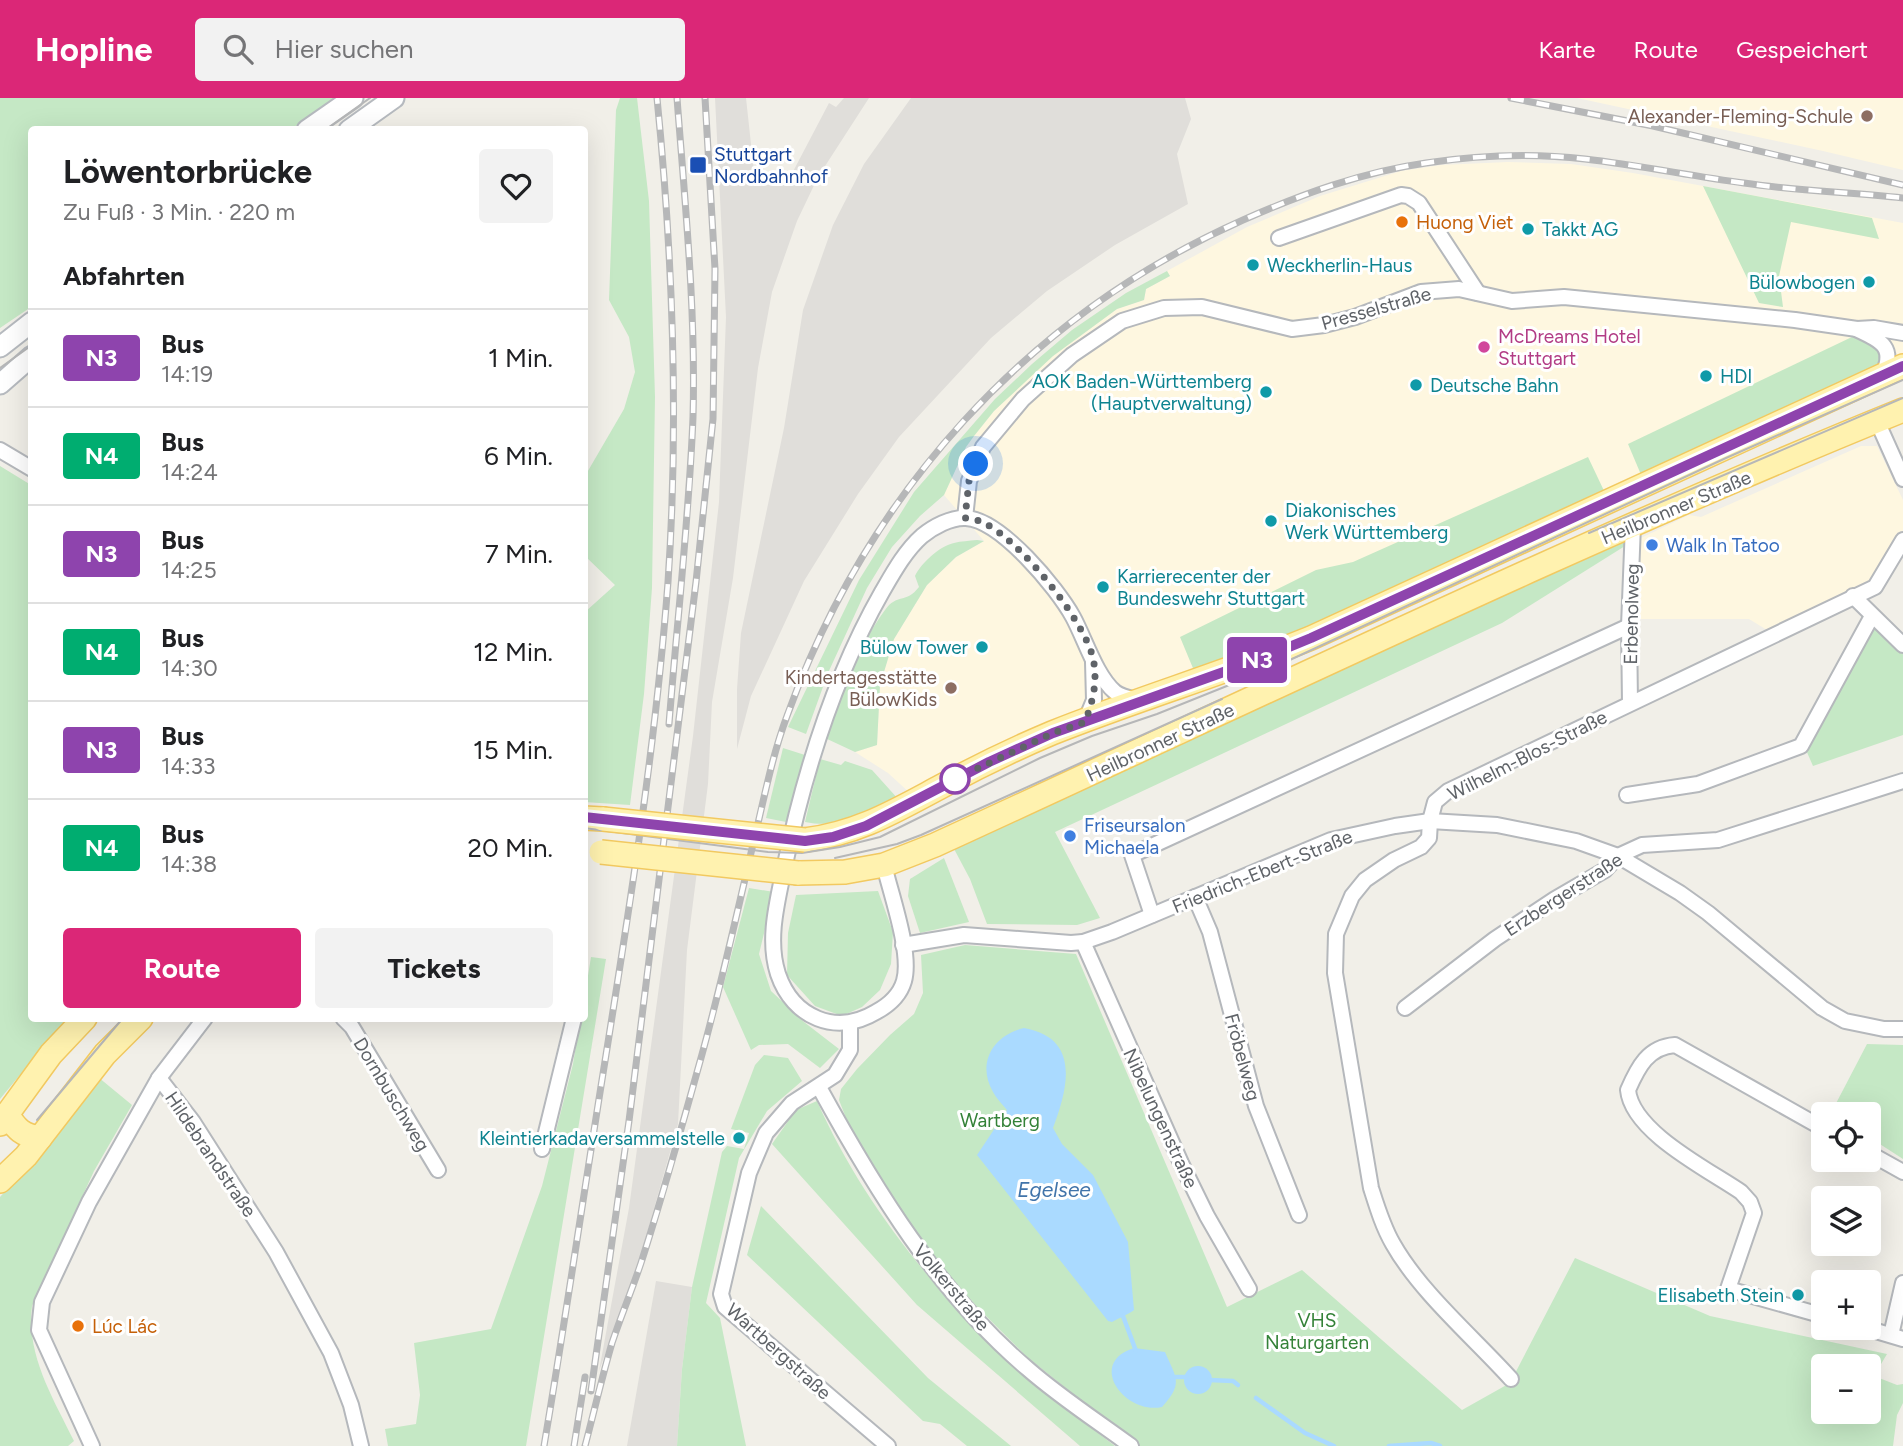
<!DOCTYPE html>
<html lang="de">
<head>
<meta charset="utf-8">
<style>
	:root { --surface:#fff; --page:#f2f2f2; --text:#202124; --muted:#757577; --line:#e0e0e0; --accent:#db2777 }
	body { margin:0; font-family:Figtree,sans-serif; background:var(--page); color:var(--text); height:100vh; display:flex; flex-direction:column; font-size:26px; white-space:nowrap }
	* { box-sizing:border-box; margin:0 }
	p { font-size:23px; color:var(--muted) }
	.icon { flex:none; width:38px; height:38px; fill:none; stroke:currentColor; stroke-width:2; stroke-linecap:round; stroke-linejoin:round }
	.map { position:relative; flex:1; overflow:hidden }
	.drawer { position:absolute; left:28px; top:28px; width:560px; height:896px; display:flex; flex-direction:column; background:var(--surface); border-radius:7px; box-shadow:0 7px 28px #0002 }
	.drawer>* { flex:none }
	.badge { padding:0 14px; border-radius:5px; font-size:24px; line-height:46px }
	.buttons { position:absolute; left:1811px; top:1004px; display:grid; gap:14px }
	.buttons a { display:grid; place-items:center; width:70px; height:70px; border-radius:7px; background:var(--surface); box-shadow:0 7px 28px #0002; font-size:35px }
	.you { position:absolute; width:35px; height:35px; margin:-18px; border:5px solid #fff; border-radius:50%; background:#1a73e8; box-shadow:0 0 0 10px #1a73e833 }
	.map>.badge { position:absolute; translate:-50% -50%; box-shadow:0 0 0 4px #fff }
	h2 { padding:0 35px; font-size:26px; line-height:63px }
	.round { display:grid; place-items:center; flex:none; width:74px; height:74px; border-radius:7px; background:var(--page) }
	.headline { display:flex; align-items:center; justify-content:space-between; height:119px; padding:0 35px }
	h1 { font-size:33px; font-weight:700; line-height:52px }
	.action { display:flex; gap:14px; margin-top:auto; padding:14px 35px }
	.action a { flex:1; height:80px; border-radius:7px; background:var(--accent); color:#fff; font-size:28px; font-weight:700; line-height:80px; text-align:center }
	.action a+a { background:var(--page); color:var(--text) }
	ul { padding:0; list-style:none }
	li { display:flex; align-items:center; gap:21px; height:98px; padding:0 35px; border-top:2px solid var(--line) }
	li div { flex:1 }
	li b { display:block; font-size:26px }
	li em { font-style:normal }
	li .badge { min-width:77px; font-weight:700; text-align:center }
	header { display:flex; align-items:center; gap:42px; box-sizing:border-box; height:98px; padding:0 35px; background:var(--accent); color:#fff }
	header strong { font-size:33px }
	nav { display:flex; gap:38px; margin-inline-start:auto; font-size:24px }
	.search { width:490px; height:63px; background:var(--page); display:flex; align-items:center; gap:18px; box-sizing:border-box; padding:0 24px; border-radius:7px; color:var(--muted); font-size:26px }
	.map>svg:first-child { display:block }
</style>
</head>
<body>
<header>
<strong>Hopline</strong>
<div class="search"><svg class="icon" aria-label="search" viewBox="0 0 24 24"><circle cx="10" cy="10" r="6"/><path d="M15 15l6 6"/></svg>Hier suchen</div>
<nav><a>Karte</a><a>Route</a><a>Gespeichert</a></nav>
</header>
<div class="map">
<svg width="1903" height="1348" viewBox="0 0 1903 1348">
	<rect width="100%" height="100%" fill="#f1efe8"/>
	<!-- commercial -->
	<g fill="#fef7e0">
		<polygon points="1577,0 1903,0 1903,72 1823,53"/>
		<polygon points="1508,64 1571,66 1633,75 1903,125 1903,260 1642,379 911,696 888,675 855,654 877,647 880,587 894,541 927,487 956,459 984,443 944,397 966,349 974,338 994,313 1021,287 1053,258 1117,211 1144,202 1146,191 1170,178 1167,173 1247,129 1320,98 1401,73 1441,67"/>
		<polygon points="1861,348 1877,348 1903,402 1903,433 1871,482 1767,532 1749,521 1639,521 1635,456 1641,440 1689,417 1701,419"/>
	</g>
	<!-- industrial -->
	<g fill="#e0deda">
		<polygon points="715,0 746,0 755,83 787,85 829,5 836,9 844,0 869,0 818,79 797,123 772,194 758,270 733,480 712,604 708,686 687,852 678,1026 638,1167 599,1273 629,1110 693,638 719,404 726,219"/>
		<polygon points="911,0 1185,0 1191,21 1177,56 1188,106 1115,147 1047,193 991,240 899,339 858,396 804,483 751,598 737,651 737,591 741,535 784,330 803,212 833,127 864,66"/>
		<polygon points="656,1183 692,1189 682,1271 677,1348 627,1348"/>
	</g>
	<!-- green -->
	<g fill="#c5e8c5" fill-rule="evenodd">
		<polygon points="0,0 337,0 291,31 32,32 31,209 0,230"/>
		<polygon points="620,0 637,0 649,103 655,299 652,490 644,596 630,707 584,704 585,514 615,487 585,458 585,378 624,311 635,274 629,239 609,202 616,12"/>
		<polygon points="1703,88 1872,120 1879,141 1791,124 1779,178 1783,209 1759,205"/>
		<polygon points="1167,173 1170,178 1146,191 1144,202 1117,211 1053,258 994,313 974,338 966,349 944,397 920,418 892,449 867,490 828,575 806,636 788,629 859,482 914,394 995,301 1032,266 1072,232 1126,195"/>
		<polygon points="1854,238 1876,247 1882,254 1875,273 1642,379 1628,346"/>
		<polygon points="1588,359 1606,397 1303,536 1195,575 1180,539 1316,472 1353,464"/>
		<polygon points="0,368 31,387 32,920 71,921 53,937 0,1001"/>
		<polygon points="1623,438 1625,448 1502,525 1055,734 1100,820 1077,827 987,826 970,781 953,749"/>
		<path d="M 977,442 L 984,443 L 956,459 L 927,487 L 894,541 L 880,587 L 877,647 L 855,654 L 825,640 C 841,597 857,550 885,512 C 897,495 906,506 919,489 L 915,478 C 921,465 940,448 954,445 C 961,443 969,443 977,442 Z"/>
		<polygon points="1874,526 1903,554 1903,637 1813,668 1806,652"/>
		<polygon points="783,650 805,657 786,724 766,720"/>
		<path d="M 820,661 L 841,667 L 845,663 L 872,672 L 899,702 C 870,717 839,731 805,724 Z"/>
		<polygon points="944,760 969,824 920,835 908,798 910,781"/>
		<polygon points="749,790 774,794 759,856 771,893 804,924 839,951 820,970 788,946 759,947 751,952 723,889"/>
		<polygon points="878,793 893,834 891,866 880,892 862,909 842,918 815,908 787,877 788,835 796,797"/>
		<path d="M 965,847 L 1076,856 L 1227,1209 L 1302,1172 L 1462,1312 L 1510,1285 L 1575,1160 L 1710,1218 L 1887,1256 L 1874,1278 L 1897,1287 L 1903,1286 L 1903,1305 L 1897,1317 L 1893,1348 L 1138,1348 L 1027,1259 L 979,1211 L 923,1148 L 855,1043 L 839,1002 L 841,991 L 857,971 L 890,937 L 914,916 L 923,895 L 921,857 ZM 1824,1269 L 1869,1269 L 1869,1314 L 1824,1314 Z"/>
		<polygon points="591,859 606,861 526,1348 388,1348 385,1331 416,1326 420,1297 414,1245 491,1231 542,1088 573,966 580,921 584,920 585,896"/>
		<polygon points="1867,946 1903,947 1903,1061 1869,1039 1869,1017 1831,1015"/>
		<polygon points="764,957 788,960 802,983 767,1013 739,1060 706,1205 720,1220 746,1348 677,1348 682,1271 692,1189 722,1054 727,1048 744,1051 749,1035 731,1031 755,967"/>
		<path d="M 98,979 L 132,1007 L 94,1073 L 32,1208 C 26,1257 53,1300 74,1343 L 68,1348 L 0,1348 L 0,1099 L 33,1063 Z"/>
		<path d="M 817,1003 C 861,1103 938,1199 1018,1271 C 1049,1299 1083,1323 1115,1348 L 1080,1348 L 917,1207 L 772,1046 L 796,1012 Z"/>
		<polygon points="761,1108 928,1280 1011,1348 967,1348 940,1326 923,1323 747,1157"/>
	</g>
	<!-- water -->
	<g fill="#aadaff">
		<path d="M 1024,930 C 1081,940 1068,990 1053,1030 L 1062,1046 L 1093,1077 L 1128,1144 L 1134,1212 C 1131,1215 1117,1221 1112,1224 L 1108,1223 L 977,1057 L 1007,1012 C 1002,1006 996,1000 993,994 C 976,964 994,937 1024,930 Z"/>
		<path d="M 1134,1250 L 1165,1254 C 1176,1280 1184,1285 1162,1309 C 1125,1317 1086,1265 1134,1250 Z"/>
		<circle cx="1198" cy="1282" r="14"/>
	</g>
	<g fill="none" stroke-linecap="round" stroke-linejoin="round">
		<!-- stream -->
		<g stroke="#aadaff" stroke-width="4.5">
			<polyline points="1123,1218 1136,1253"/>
			<polyline points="1171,1279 1190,1279"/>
			<polyline points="1209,1282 1233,1283 1238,1287"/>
			<polyline points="1256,1300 1305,1335 1334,1348"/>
			<polyline points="1389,1348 1431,1345 1440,1348"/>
		</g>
		<!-- street casing -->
		<g stroke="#b5b8bc" stroke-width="18">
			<g id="street">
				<polyline points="1279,140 1401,97 1408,98 1419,105 1478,195"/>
				<path d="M 1858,232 C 1882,243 1896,250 1882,278"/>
				<polyline points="1877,323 1903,381"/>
				<polyline points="0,352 32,371"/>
				<polyline points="965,420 969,383 983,349 1023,301 1072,257 1122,223 1164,210 1202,209 1292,231 1324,227 1355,219 1421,194 1459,191 1512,203 1564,199 1795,222 1857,231 1874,230 1903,235"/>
				<polyline points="1853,498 1903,547"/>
				<polyline points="1630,605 1629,528 1633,427"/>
				<polyline points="1085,624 1094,602 1093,564"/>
				<polyline points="1627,697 1698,686 1801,648 1872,518"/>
				<path d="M 884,767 C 891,797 912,855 904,883 C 900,897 889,907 876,914 C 836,938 793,920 778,876 C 767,842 777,805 784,771 C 804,675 833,580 882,494 C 893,475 905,453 922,438 C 933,429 951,419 966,420 C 1001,422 1057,490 1073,519 C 1085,541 1096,578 1115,594 C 1121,599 1133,601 1140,603"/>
				<polyline points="1195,799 1210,834 1256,1008 1299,1117"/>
				<polyline points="1152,817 1132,757 1629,528"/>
				<polyline points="1083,844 1181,1065 1207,1118 1249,1191"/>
				<polyline points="903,847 964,837 1071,845 1083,844 1112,834 1331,742 1395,728 1430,723 1497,727 1576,743 1618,758 1680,795 1708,815 1822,910 1845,923 1884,931 1903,931"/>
				<polyline points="1405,910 1495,841 1555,801 1605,772 1618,758 1642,747 1718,742 1903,683"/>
				<polyline points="343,920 352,929 438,1072"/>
				<polyline points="850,925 850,952 835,977 792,1005 766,1035 749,1075 721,1196 725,1209 888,1348"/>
				<polyline points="159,980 193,1024 276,1154 331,1255 351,1307 361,1348"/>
				<path d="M 819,989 C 875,1091 938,1195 1028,1271 C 1060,1299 1097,1323 1131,1348"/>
				<path d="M 1824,1031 L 1675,947 C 1648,949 1638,969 1628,992 C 1632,1034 1709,1072 1741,1094 L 1750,1104 L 1754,1115 L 1728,1191 L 1824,1218"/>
				<polyline points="542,1051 574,920"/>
				<polyline points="1869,1055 1903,1074"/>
				<polyline points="1866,1230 1903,1241"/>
				<polyline points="1891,1237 1903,1185"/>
				<path d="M 1511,1281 C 1474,1240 1420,1194 1393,1146 C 1383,1129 1377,1109 1371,1090 L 1335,875 L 1336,836 L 1352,798 L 1365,782 L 1394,762 L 1421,749 L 1429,740 L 1430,723 L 1435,704 L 1448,693 L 1875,489 L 1903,442"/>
				<polyline points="92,1348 39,1232 42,1204 89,1104 159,980 205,920"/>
			</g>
		</g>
		<!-- secondary casing -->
		<g stroke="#b6babf" stroke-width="23">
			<g id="secondary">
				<polyline points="307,32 353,0"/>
				<polyline points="349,32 394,0"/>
				<polyline points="0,249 32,224"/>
				<polyline points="0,286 32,258"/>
			</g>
		</g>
		<!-- primary casing -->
		<g stroke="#f2c960" stroke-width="26">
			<g id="primary">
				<polyline points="584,720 603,721"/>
				<path d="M 805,742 C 859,735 895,713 942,688 C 977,669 1014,651 1052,635 C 1137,601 1225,575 1311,540 L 1903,268"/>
				<path d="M 798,775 L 845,774 L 884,767 L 935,747 C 1256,600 1575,445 1903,312"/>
				<path d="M 7,1016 C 16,1031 23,1038 40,1040"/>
				<polyline points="0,1026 51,956 85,920"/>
				<polyline points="0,1083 26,1058 105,956 141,920"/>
			</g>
		</g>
		<!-- street -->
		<use href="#street" stroke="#fff" stroke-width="14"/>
		<!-- secondary -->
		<use href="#secondary" stroke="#fff" stroke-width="19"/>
		<!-- primary -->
		<use href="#primary" stroke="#fff2af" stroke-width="23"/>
		<!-- tram -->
		<g stroke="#b6b7b8" stroke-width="2">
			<polyline points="325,32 370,0"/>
			<polyline points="0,270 32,247"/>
			<polyline points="1589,435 1903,300"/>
			<polyline points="584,730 768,754 802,755 840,749 880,739 1040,660 1092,638 1157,616 1279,567 1726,360 1903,282"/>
			<polyline points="835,760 897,746 921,737 1222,601"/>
			<polyline points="37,1022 123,920"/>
		</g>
		<!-- rail casing -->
		<g stroke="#b6b7b8" stroke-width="7">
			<g id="rail">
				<polyline points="1511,0 1653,28 1903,87"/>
				<path d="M 669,626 C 677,524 689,421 693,319 C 696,212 685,106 677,0"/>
				<polyline points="591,1293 629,1023 696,484 713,321 715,171 705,0"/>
				<path d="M 544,1348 C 566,1218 585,1087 606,957 C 631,800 656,643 668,484 C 679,322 673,161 657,0"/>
				<polyline points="574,1348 585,1279"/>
				<path d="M 585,1348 C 594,1314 602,1279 612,1245 C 621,1218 632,1192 641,1165 C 663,1097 682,1028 701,960 C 721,888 737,815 754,742 C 764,701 772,658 787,618 C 867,396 1027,218 1243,122 C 1302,96 1362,74 1426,65 C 1479,57 1532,55 1585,61 C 1638,67 1691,78 1744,85 C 1796,93 1850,94 1903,100"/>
			</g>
		</g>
		<!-- rail -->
		<use href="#rail" stroke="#fff" stroke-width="4.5" stroke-dasharray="13" stroke-linecap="butt"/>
		<!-- primary-bridge casing -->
		<g stroke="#f2c960" stroke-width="26" stroke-linecap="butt">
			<g id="primary-bridge">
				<polyline points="603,721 805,742"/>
				<polyline points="601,754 798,775"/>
			</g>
		</g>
		<!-- primary-bridge -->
		<use href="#primary-bridge" stroke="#fff2af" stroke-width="23"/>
	</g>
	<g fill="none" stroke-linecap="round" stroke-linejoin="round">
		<!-- line casing -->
		<g stroke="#fff" stroke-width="16">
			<polyline id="line" points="584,719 805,743 833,739 866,728 989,664 1053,635 1260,561 1311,540 1903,268"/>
		</g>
		<!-- line -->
		<use href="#line" stroke="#8e44ad" stroke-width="10"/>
		<!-- walk -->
		<path stroke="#5f6368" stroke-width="7" stroke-dasharray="0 12.6" d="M 955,681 L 1053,635 L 1085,624 C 1093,603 1098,583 1093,560 C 1084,522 1021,444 986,426 C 980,422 972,421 965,420 L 969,383 L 976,366"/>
	</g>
	<!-- markers -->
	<g fill="#8d6e63" stroke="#fff" stroke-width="2.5">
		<circle cx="1867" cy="18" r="7"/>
		<circle cx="951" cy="590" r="7"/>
	</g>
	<rect fill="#1a4fb4" stroke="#fff" stroke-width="2.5" x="689" y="58" width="18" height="18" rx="3.5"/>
	<g fill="#e8710a" stroke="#fff" stroke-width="2.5">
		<circle cx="1402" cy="124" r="7"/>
		<circle cx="78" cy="1228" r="7"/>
	</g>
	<g fill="#0f9aa8" stroke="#fff" stroke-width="2.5">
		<circle cx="1528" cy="131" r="7"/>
		<circle cx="1253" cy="167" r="7"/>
		<circle cx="1869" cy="184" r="7"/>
		<circle cx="1706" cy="278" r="7"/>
		<circle cx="1416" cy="287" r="7"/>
		<circle cx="1266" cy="294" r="7"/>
		<circle cx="1271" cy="423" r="7"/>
		<circle cx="1103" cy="489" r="7"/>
		<circle cx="982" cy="549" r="7"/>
		<circle cx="739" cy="1040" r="7"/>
		<circle cx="1798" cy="1197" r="7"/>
	</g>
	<circle fill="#d1479c" stroke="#fff" stroke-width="2.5" cx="1484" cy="249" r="7"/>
	<g fill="#3f7fe0" stroke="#fff" stroke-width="2.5">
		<circle cx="1652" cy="447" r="7"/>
		<circle cx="1070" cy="738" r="7"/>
	</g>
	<circle fill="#fff" stroke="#8e44ad" stroke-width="3.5" cx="955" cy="681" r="14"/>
	<g text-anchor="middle" stroke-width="6" stroke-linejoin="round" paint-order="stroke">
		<!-- education labels -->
		<g font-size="19" fill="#785e54" stroke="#fff" text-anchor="end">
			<text x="1853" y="25">Alexander-Fleming-Schule</text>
			<text x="937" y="586">Kindertagesstätte<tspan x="937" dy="22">BülowKids</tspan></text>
		</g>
		<!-- transit labels -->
		<g font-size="19" fill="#164399" stroke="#fff" text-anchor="start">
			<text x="714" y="63">Stuttgart<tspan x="714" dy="22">Nordbahnhof</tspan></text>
		</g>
		<!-- food labels -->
		<g font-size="19" fill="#c56008" stroke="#fff" text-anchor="start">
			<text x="1416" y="131">Huong Viet</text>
			<text x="92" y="1235">Lúc Lác</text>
		</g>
		<!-- culture labels -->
		<g font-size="19" fill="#0d838f" stroke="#fff" text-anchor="start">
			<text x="1542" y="138">Takkt AG</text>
			<text x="1267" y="174">Weckherlin-Haus</text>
			<text x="1855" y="191" text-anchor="end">Bülowbogen</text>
			<text x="1720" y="285">HDI</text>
			<text x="1252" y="290" text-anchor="end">AOK Baden-Württemberg<tspan x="1252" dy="22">(Hauptverwaltung)</tspan></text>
			<text x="1430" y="294">Deutsche Bahn</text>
			<text x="1285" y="419">Diakonisches<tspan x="1285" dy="22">Werk Württemberg</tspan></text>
			<text x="1117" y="485">Karrierecenter der<tspan x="1117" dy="22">Bundeswehr Stuttgart</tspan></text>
			<text x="968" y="556" text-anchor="end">Bülow Tower</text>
			<text x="725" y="1047" text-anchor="end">Kleintierkadaversammelstelle</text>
			<text x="1784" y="1204" text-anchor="end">Elisabeth Stein</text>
		</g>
		<!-- street labels -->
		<g font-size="19" fill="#5f6368" stroke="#fff">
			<text transform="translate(1376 210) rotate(-16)" y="7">Presselstraße</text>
			<text transform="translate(1676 409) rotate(-23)" y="7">Heilbronner Straße</text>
			<text transform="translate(1631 516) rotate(-89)" y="7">Erbenolweg</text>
			<text transform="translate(1160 644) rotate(-25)" y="7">Heilbronner Straße</text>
			<text transform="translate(1527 657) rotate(-27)" y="7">Wilhelm-Blos-Straße</text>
			<text transform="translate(1262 773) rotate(-22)" y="7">Friedrich-Ebert-Straße</text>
			<text transform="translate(1563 796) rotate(-33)" y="7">Erzbergerstraße</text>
			<text transform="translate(1243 959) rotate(75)" y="7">Fröbelweg</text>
			<text transform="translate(392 996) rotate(59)" y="7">Dornbuschweg</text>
			<text transform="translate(1161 1020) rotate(65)" y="7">Nibelungenstraße</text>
			<text transform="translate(211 1056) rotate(56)" y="7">Hildebrandstraße</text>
			<text transform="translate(952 1189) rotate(50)" y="7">Volkerstraße</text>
			<text transform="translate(779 1253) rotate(42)" y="7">Wartbergstraße</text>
		</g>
		<!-- hotel labels -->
		<g font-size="19" fill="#b23c85" stroke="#fff" text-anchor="start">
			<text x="1498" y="245">McDreams Hotel<tspan x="1498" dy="22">Stuttgart</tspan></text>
		</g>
		<!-- shop labels -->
		<g font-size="19" fill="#366cbe" stroke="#fff" text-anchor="start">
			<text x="1666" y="454">Walk In Tatoo</text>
			<text x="1084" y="734">Friseursalon<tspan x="1084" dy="22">Michaela</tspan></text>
		</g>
		<!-- park labels -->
		<g font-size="19" fill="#348238" stroke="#fff">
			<text x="1000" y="1029">Wartberg</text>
			<text x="1317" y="1229">VHS<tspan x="1317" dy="22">Naturgarten</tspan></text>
		</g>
		<!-- water labels -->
		<g font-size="21" font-style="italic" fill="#4174aa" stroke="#fff">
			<text x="1054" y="1099">Egelsee</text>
		</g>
	</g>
</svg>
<div class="buttons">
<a><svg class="icon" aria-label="locate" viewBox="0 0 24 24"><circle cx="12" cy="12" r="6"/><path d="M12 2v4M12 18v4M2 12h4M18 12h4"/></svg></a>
<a><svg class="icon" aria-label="layers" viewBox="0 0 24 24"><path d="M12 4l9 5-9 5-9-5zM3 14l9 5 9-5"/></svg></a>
<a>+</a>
<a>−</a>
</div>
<div class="you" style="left:976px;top:366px"></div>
<b class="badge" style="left:1257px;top:562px;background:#8e44ad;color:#fff">N3</b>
<section class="drawer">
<div class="headline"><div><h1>Löwentorbrücke</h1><p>Zu Fuß · 3 Min. · 220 m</p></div><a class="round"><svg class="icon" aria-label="heart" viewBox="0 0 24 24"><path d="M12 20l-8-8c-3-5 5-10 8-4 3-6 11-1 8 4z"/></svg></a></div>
<h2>Abfahrten</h2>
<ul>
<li><span class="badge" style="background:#8e44ad;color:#fff">N3</span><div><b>Bus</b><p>14:19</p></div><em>1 Min.</em></li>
<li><span class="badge" style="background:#00ad70;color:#fff">N4</span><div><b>Bus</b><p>14:24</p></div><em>6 Min.</em></li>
<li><span class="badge" style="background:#8e44ad;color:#fff">N3</span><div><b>Bus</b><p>14:25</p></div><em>7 Min.</em></li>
<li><span class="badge" style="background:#00ad70;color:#fff">N4</span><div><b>Bus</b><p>14:30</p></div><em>12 Min.</em></li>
<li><span class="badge" style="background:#8e44ad;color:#fff">N3</span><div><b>Bus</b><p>14:33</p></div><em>15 Min.</em></li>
<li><span class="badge" style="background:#00ad70;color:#fff">N4</span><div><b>Bus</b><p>14:38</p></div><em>20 Min.</em></li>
</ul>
<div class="action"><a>Route</a><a>Tickets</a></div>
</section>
</div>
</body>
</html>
